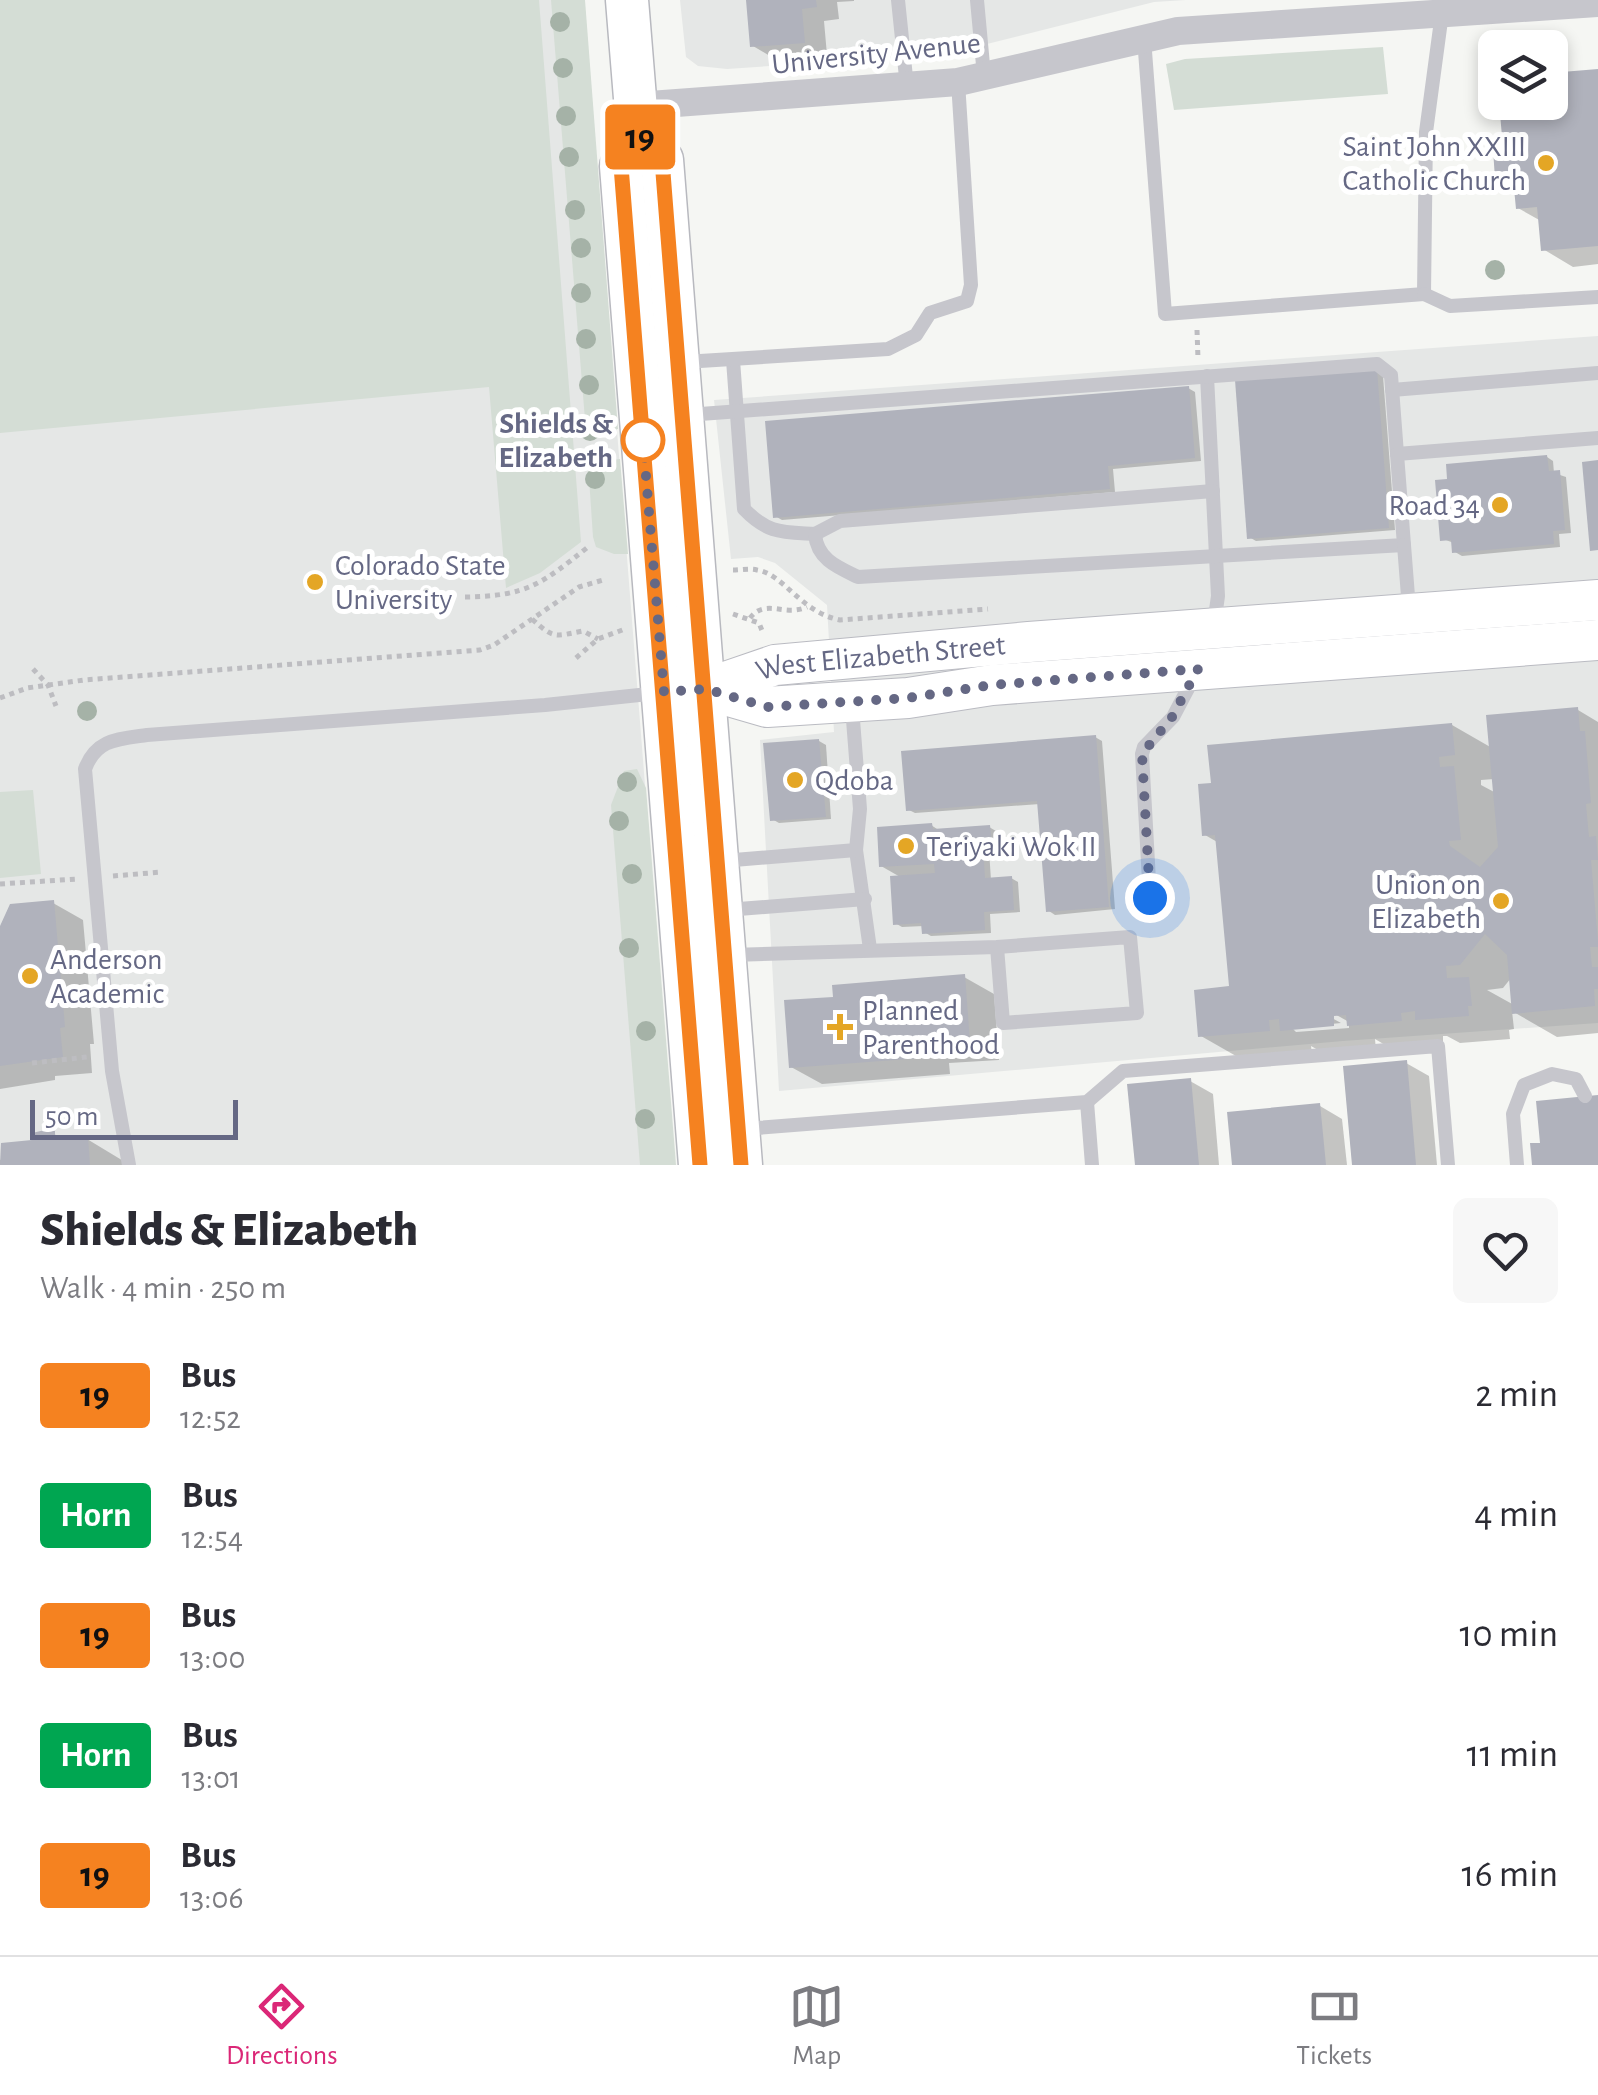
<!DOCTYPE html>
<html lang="en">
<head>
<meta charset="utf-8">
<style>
	:root { --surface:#fff; --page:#f7f7f7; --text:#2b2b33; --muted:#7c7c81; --line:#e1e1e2; --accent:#db2777 }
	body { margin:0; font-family:"Alegreya Sans",sans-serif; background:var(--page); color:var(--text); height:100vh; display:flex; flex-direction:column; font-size:38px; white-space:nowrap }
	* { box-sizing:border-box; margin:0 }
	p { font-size:32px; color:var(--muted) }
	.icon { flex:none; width:55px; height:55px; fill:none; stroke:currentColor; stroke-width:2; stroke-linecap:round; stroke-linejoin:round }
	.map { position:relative; height:1165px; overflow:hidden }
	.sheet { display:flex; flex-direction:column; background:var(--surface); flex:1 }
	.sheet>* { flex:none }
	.badge { padding:0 20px; border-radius:8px; font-size:35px; line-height:65px }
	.controls { position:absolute; left:1478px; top:30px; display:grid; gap:20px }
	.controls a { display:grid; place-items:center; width:90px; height:90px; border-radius:15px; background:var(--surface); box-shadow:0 5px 15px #0003; font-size:50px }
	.scale { position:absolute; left:30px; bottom:25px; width:208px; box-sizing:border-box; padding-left:10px; border:5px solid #656884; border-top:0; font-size:28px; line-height:35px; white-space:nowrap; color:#656884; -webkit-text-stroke:8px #fff; paint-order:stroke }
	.you { position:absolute; width:50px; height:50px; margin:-25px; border:8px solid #fff; border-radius:50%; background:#1a73e8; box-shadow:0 0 0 15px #1a73e833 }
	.map>.badge { position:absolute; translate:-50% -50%; box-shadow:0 0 0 5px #fff }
	.round { display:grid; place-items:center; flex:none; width:105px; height:105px; border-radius:15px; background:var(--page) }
	.headline { display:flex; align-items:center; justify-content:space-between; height:170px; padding:0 40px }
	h1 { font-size:48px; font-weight:800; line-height:75px }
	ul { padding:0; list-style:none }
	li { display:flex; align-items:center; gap:30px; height:120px; padding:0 40px }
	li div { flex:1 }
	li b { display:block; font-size:38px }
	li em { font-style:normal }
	li .badge { min-width:110px; font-weight:700; text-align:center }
	.tabs { display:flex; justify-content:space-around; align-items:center; height:140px; border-top:2px solid var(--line); background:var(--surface); font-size:28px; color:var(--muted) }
	.tabs a { display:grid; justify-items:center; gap:5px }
	.tabs .selected { color:var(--accent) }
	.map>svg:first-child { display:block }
</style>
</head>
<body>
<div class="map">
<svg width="1598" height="1165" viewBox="0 0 1598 1165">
	<rect width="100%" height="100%" fill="#f5f6f3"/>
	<!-- built -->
	<g fill="#e5e7e6">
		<polygon points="0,0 583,0 675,1165 0,1165"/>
		<polygon points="680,0 1186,0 1154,2 947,54 727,69 698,66 686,57"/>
		<polygon points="1598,336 1598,1023 1343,1041 779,1091 760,740 834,732 827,605 775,563 758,557 731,559 714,400"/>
	</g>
	<!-- green -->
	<g fill="#d4ddd5">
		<polygon points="0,0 539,0 581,542 540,573 506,588 489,387 0,433"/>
		<polygon points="551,0 585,0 618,429 586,432"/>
		<polygon points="1383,47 1388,94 1174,110 1166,64 1185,59"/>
		<polygon points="620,459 628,554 614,554 596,547 593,537 588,463"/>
		<polygon points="637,769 646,788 676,1165 640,1165 611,805 624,771"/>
		<polygon points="33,790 41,874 0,878 0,792"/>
	</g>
	<!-- shadow -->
	<g fill="#0003" fill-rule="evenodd">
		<polygon points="758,0 854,0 854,1 837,2 839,19 824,21 827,55 775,59 753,46"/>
		<polygon points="1598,72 1598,264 1573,267 1543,249 1541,221 1518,208 1516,189 1498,178 1505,150 1550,102 1550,76"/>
		<polygon points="1377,372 1383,376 1395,530 1256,541 1249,537"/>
		<polygon points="1188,388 1195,392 1201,461 1113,469 1115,492 782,520 775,516"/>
		<polygon points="1547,457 1553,461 1554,473 1566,477 1571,533 1559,534 1560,547 1462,556 1455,552 1454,543 1443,539"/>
		<path d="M 1578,710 L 1598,722 L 1598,1033 L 1557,1037 L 1512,1011 L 1514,1029 L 1509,1030 L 1510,1039 L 1460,1043 L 1447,1036 L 1443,1036 L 1443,1045 L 1392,1049 L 1375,1039 L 1376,1050 L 1325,1054 L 1311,1046 L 1312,1054 L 1243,1060 L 1201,1036 L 1232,989 L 1219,843 L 1205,835 L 1452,725 L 1492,748 ZM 1494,779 L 1496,793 L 1481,785 L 1481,780 ZM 1511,978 L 1514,1005 L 1487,990 L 1503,988 ZM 1324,1008 L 1349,1022 L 1349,1028 L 1296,1032 L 1292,1028 L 1341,1023 L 1321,1012 Z"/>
		<polygon points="1095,737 1102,741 1115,909 1055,915 1049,911 1040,804 915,813 909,810"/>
		<polygon points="819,741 826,745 831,819 779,823 772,819"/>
		<polygon points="931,825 940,831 989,827 996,831 997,849 989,850 991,880 1011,878 1018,882 1020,912 990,914 991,933 931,936 924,932 924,926 902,927 895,923 902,878 881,866"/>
		<polygon points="53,903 83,920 94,1044 90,1044 92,1073 55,1076 55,1080 0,1089 0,928"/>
		<polygon points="964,977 994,994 999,1060 949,1063 950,1074 822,1084 791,1067 836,999"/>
		<polygon points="1406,1063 1429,1076 1437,1165 1355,1165"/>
		<polygon points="1190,1081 1213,1094 1219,1165 1137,1165"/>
		<polygon points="1320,1106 1342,1119 1347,1165 1235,1165"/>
		<polygon points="54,1134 67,1141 87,1139 130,1165 0,1165 0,1160"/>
	</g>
	<!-- building -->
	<g fill="#b0b2bc">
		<polygon points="746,0 816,0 817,7 802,9 805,43 750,47"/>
		<polygon points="1598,69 1598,246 1541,251 1537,207 1516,209 1513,178 1495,179 1493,149 1503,148 1499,102 1550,102 1550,73"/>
		<polygon points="1377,369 1389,528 1247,539 1235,380"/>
		<polygon points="1189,386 1195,458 1108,466 1110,489 773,518 765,421"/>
		<polygon points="1547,455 1549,471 1560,470 1565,530 1553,531 1554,544 1452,553 1451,540 1440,541 1435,480 1447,479 1446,464"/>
		<polygon points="1598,460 1598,550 1590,551 1582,462"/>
		<polygon points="1578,707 1580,731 1585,731 1591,803 1586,804 1589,837 1596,836 1598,860 1591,860 1598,942 1598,947 1590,947 1592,967 1598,967 1598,989 1594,989 1595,1006 1512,1014 1507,955 1485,934 1460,965 1446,966 1447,978 1469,977 1472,1006 1468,1006 1469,1016 1415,1020 1415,1011 1401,1013 1402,1021 1347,1026 1346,1015 1334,1016 1334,1026 1280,1031 1279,1019 1269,1020 1270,1031 1198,1037 1194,990 1229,986 1215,835 1202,836 1198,784 1211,783 1207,745 1452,723 1455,755 1439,757 1440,767 1454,766 1461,840 1449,841 1450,846 1480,867 1498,847 1486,715"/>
		<polygon points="1096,735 1109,907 1046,912 1037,801 906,811 901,751"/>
		<polygon points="819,739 826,817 770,821 763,743"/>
		<polygon points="932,823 933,829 990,825 992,846 983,847 985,878 1012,876 1014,910 984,912 985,930 922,934 921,923 893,925 890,876 935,873 934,864 879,867 877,827"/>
		<polygon points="54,900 65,1027 60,1028 63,1057 0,1066 0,926 10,904"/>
		<polygon points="965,974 970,1043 920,1047 921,1058 789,1068 784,1000 833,997 832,985"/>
		<polygon points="1407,1060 1416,1165 1352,1165 1343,1066"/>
		<polygon points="1191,1078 1199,1165 1135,1165 1127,1084"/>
		<polygon points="1598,1095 1598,1165 1532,1165 1530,1143 1540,1143 1536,1101"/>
		<polygon points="1320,1103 1326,1165 1232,1165 1227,1112"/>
		<polygon points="45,1130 55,1131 55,1139 88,1137 90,1165 0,1165 1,1143 32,1140 32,1133"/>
	</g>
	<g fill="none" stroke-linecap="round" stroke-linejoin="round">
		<!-- secondary casing -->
		<g stroke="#babbc2" stroke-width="42">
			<g id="secondary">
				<polyline points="705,689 767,707 908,698 992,685 1598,640"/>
				<path id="s1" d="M 673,691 L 705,689 L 775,665 L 1029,642 L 1598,600"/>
			</g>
		</g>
		<!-- primary casing -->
		<g stroke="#b8b9bf" stroke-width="45">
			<g id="primary">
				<polyline points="627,0 638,135 621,166 700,1165"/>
				<polyline points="638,135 662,160 741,1165"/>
			</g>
		</g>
		<!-- path -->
		<g stroke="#bdbdc1" stroke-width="5" stroke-dasharray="5 5" stroke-linecap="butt">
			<polyline points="1197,330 1198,359"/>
			<path d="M 733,570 C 741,570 750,568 757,570 C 784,574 800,612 840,620 L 988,609"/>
			<path d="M 465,597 C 528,596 541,584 588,547"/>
			<polyline points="733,614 759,623 763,633"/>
			<path d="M 750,618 C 765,598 785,617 807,607"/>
			<path d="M 532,619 C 555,640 555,636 583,631 L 598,639"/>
			<polyline points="576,658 598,639 625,629"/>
			<polyline points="33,669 48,685 56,706"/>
			<polyline points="0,698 27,688 84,680 480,650 494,645 579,587 603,580"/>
			<polyline points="113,876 162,872"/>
			<polyline points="0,884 77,879"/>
			<polyline points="32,1063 87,1057"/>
		</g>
		<!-- lane -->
		<g stroke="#c6c6cc" stroke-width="14">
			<polyline points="898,0 907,87"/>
			<polyline points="977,0 984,76"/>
			<polyline points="1144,38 1165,314 1424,294 1426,132 1442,13"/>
			<polyline points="1424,294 1450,306 1598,297"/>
			<path d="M 733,360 L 744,509 C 768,534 782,532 815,534"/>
			<polyline points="684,362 888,349 916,335 930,313 967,301 971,285 958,82"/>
			<polyline points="1207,376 1218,596 1214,624"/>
			<polyline points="1392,390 1598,373"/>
			<polyline points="687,415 1377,364 1391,375 1397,454"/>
			<path d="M 1213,491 L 840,521 L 815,534 C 817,559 837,567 858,577 L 1404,545 L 1397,454 L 1598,438"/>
			<polyline points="1404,545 1409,609"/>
			<polyline points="856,850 870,949"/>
			<polyline points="722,861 856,850 860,809 852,707"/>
			<polyline points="1150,899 1142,754 1144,747 1173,717 1194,677"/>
			<polyline points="726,910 865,899"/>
			<polyline points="731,955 997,947 1130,937 1137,1013 1003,1023 997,947"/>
			<polyline points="1087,1102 1092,1165"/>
			<polyline points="744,1129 1087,1102 1123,1071 1438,1046 1448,1165"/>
			<path d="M 129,1165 L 112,1071 L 85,769 C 96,739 118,739 147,735 L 545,705 L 658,693"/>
			<polyline points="1517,1165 1513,1114 1524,1085 1552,1074 1576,1079 1585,1096"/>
		</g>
		<!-- street -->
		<polyline stroke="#c6c6cc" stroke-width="28" points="636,106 958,82 1178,31 1598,3"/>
		<!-- secondary -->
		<use href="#secondary" stroke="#fff" stroke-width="40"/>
		<!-- primary -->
		<use href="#primary" stroke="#fff" stroke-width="42"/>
	</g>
	<!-- trees -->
	<g fill="#a5b2a7">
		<circle cx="560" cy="22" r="10"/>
		<circle cx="563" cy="68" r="10"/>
		<circle cx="566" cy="116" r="10"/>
		<circle cx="569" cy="157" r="10"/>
		<circle cx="575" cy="210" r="10"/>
		<circle cx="581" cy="248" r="10"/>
		<circle cx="1495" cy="270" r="10"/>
		<circle cx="581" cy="293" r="10"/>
		<circle cx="586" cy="339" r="10"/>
		<circle cx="589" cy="385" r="10"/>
		<circle cx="590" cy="431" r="10"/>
		<circle cx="595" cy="479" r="10"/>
		<circle cx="87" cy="711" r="10"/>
		<circle cx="627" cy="782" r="10"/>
		<circle cx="619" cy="821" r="10"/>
		<circle cx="632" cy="874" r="10"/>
		<circle cx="629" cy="948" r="10"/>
		<circle cx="646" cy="1031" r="10"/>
		<circle cx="645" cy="1119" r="10"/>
	</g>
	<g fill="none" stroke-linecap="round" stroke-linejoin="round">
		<!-- line casing -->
		<g stroke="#fff" stroke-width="22">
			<polyline id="line" points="700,1165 621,166 638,135 662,160 741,1165"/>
		</g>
		<!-- line -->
		<use href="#line" stroke="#f58220" stroke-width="15"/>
		<!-- walk -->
		<polyline stroke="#656884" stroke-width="10" stroke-dasharray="0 18" points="643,440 664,692 706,689 767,707 908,698 992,685 1198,669 1172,717 1142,754 1150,898"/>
	</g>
	<!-- markers -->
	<g fill="#e4a625" stroke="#fff" stroke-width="4">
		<circle cx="1546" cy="163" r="10"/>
		<circle cx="1500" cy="505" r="10"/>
		<circle cx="315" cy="582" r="10"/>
		<circle cx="795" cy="780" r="10"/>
		<circle cx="906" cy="846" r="10"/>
		<circle cx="1501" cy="901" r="10"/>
		<circle cx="30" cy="976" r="10"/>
		<path d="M835 1012h10v10h10v10h-10v10h-10v-10h-10v-10h10z"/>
	</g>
	<circle fill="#fff" stroke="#f58220" stroke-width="5" cx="643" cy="440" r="20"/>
	<g text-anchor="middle" stroke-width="10" stroke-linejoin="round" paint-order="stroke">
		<!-- street labels -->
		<g font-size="30" fill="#656884" stroke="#fff">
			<text transform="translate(876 53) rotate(-6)" y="10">University Avenue</text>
			<text dy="10" stroke="none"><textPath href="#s1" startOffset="212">West Elizabeth Street</textPath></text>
		</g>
		<!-- poi labels -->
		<g font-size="30" fill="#656884" stroke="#fff" text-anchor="start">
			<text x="1526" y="156" text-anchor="end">Saint John XXIII<tspan x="1526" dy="34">Catholic Church</tspan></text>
			<text x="1480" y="515" text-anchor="end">Road 34</text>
			<text x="335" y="575">Colorado State<tspan x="335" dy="34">University</tspan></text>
			<text x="815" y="790">Qdoba</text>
			<text x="926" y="856">Teriyaki Wok II</text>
			<text x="1481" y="894" text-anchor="end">Union on<tspan x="1481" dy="34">Elizabeth</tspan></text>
			<text x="50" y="969">Anderson<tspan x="50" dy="34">Academic</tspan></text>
			<text x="862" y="1020">Planned<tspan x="862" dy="34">Parenthood</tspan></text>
		</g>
		<!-- stop labels -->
		<g font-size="30" font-weight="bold" fill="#656884" stroke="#fff" text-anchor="end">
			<text x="613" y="433">Shields &amp;<tspan x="613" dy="34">Elizabeth</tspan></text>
		</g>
	</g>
</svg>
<div class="controls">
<a><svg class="icon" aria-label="layers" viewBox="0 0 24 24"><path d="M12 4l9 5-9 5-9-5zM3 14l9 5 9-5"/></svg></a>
</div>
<div class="scale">50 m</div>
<div class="you" style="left:1150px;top:898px"></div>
<b class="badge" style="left:640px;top:137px;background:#f58220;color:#111">19</b>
</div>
<section class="sheet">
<div class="headline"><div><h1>Shields &amp; Elizabeth</h1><p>Walk · 4 min · 250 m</p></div><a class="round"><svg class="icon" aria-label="heart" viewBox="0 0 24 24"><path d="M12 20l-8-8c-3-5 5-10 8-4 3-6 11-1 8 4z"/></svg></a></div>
<ul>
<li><span class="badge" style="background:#f58220;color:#111">19</span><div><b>Bus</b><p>12:52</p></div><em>2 min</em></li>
<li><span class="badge" style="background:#00a651;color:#fff">Horn</span><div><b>Bus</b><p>12:54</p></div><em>4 min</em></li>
<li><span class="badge" style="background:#f58220;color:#111">19</span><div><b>Bus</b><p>13:00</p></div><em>10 min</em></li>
<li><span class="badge" style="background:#00a651;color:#fff">Horn</span><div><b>Bus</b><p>13:01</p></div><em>11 min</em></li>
<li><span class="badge" style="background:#f58220;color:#111">19</span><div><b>Bus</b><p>13:06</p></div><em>16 min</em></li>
</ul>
</section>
<nav class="tabs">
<a class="selected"><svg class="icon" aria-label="directions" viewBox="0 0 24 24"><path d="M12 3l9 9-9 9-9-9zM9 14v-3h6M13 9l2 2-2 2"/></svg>Directions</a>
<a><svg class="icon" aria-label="map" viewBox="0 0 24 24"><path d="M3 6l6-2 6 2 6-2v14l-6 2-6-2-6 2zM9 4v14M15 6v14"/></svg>Map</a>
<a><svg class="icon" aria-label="tickets" viewBox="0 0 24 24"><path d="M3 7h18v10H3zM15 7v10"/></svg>Tickets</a>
</nav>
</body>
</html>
